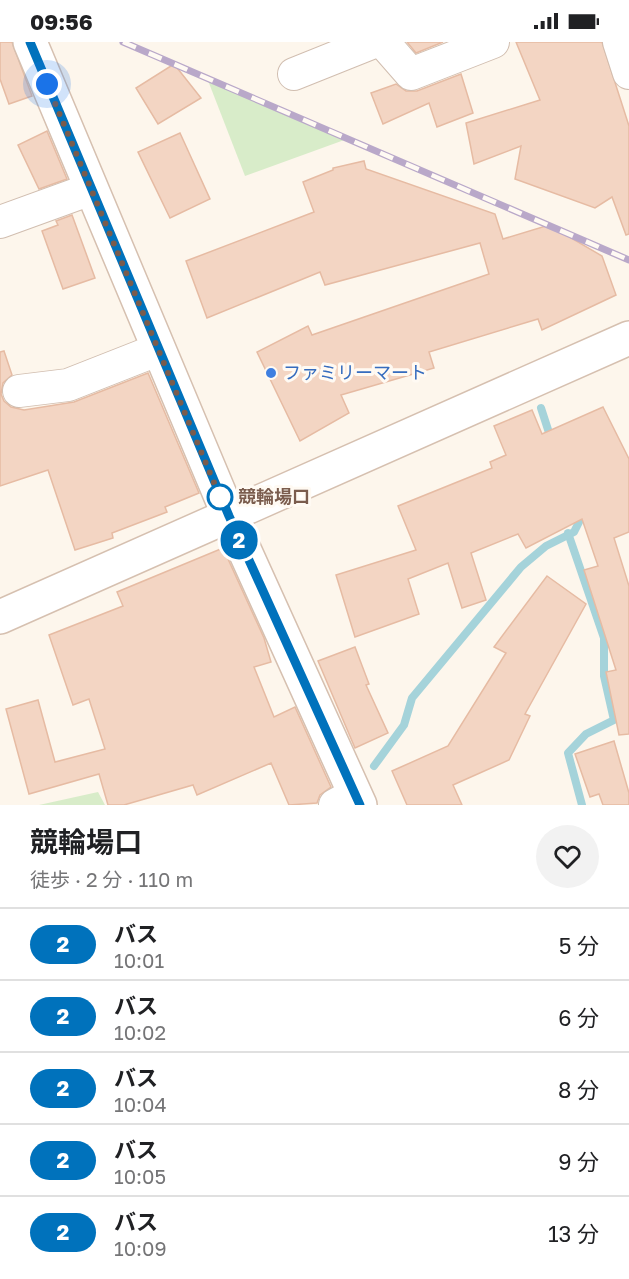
<!DOCTYPE html>
<html lang="ja">
<head>
<meta charset="utf-8">
<style>
	:root { --surface:#fff; --page:#f2f2f2; --text:#202124; --muted:#757577; --line:#e0e0e0 }
	body { margin:0; font-family:"Golos Text","Noto Sans JP",sans-serif; background:var(--page); color:var(--text); height:100vh; display:flex; flex-direction:column; font-size:22px; white-space:nowrap }
	* { box-sizing:border-box; margin:0 }
	p { font-size:20px; color:var(--muted) }
	.icon { flex:none; width:33px; height:33px; fill:none; stroke:currentColor; stroke-width:2; stroke-linecap:round; stroke-linejoin:round }
	.map { position:relative; height:763px; overflow:hidden }
	.details { display:flex; flex-direction:column; background:var(--surface); flex:1 }
	.details>* { flex:none }
	.badge { padding:0 12px; border-radius:20px; font-size:21px; line-height:39px }
	.you { position:absolute; width:30px; height:30px; margin:-15px; border:4px solid #fff; border-radius:50%; background:#1a73e8; box-shadow:0 0 0 9px #1a73e833 }
	.map>.badge { position:absolute; translate:-50% -50%; box-shadow:0 0 0 3px #fff }
	.round { display:grid; place-items:center; flex:none; width:63px; height:63px; border-radius:32px; background:var(--page) }
	.head { display:flex; align-items:center; justify-content:space-between; height:102px; padding:0 30px }
	h1 { font-size:28px; font-weight:700; line-height:45px }
	ul { padding:0; list-style:none }
	li { display:flex; align-items:center; gap:18px; height:72px; padding:0 30px; border-top:2px solid var(--line) }
	li div { flex:1 }
	li b { display:block; font-size:22px }
	li em { font-style:normal }
	li .badge { min-width:66px; font-weight:700; text-align:center }
	.status { display:flex; justify-content:space-between; align-items:center; height:42px; padding:0 30px; background:var(--surface); direction:ltr }
	.status svg { height:16px; fill:currentColor }
	.map>svg:first-child { display:block }
</style>
</head>
<body>
<div class="status"><b>09:56</b><svg viewBox="0 0 49 12"><path d="M0 12V9h3v3zM5 12V6h3v6zM10 12V3h3v9zM15 12V0h3v12zM26 1h20v11H26zM47 4h2v5h-2z"/></svg></div>
<div class="map">
<svg width="629" height="763" viewBox="0 0 629 763">
	<rect width="100%" height="100%" fill="#fdf6ec"/>
	<!-- green -->
	<g fill="#d8ecc9">
		<polygon points="207,36 347,97 245,134"/>
		<polygon points="98,750 105,763 39,763"/>
	</g>
	<g fill="none" stroke-linecap="round" stroke-linejoin="round">
		<!-- stream -->
		<g stroke="#a5d3da" stroke-width="8">
			<polyline points="541,366 552,400"/>
			<polyline points="568,491 604,596 604,634 614,678 586,692 568,711 582,763"/>
			<polyline points="374,724 404,683 412,656 521,525 546,504 574,490 579,480 575,469"/>
		</g>
	</g>
	<!-- building -->
	<g fill="#f3d5c3" stroke="#e6bba3" stroke-width="1.5">
		<polygon points="0,0 12,0 32,54 9,62 0,37"/>
		<polygon points="407,0 443,0 416,11"/>
		<polygon points="516,0 602,0 629,84 629,192 626,193 612,155 595,166 515,137 521,104 474,122 466,81 540,58"/>
		<polygon points="174,22 201,56 158,82 136,46"/>
		<polygon points="461,32 473,71 437,85 429,61 383,82 371,51 396,42 406,49 417,49"/>
		<polygon points="47,89 67,137 39,147 18,103"/>
		<polygon points="180,91 210,157 170,176 138,110"/>
		<polygon points="364,119 366,127 495,172 503,197 549,183 602,214 616,253 542,288 538,277 429,310 434,326 341,353 349,371 300,399 257,310 308,284 312,293 489,232 480,201 325,243 320,230 207,276 186,219 314,170 303,140 333,128 333,126"/>
		<polygon points="72,173 95,236 63,247 42,189 58,183 56,179"/>
		<polygon points="4,309 12,333 3,341 1,352 4,359 11,365 24,368 74,360 148,331 199,451 165,465 167,470 112,491 113,496 75,508 48,428 0,444 0,310"/>
		<polygon points="603,365 629,417 629,490 614,496 629,544 629,692 619,693 606,630 616,628 584,528 598,524 582,477 526,506 518,492 471,511 486,558 462,566 448,521 408,537 419,572 355,595 336,533 416,508 398,464 492,426 490,420 506,413 494,384 532,368 542,392"/>
		<polygon points="223,506 264,596 271,620 254,625 274,675 295,665 331,745 320,753 317,761 289,763 271,721 197,753 193,743 124,763 108,763 99,732 29,752 6,667 38,658 55,720 105,707 89,657 73,663 49,593 123,564 117,550"/>
		<polygon points="547,534 586,562 525,672 530,674 509,718 453,743 462,763 407,763 392,729 448,704 506,611 494,605"/>
		<polygon points="355,605 369,642 366,643 388,691 355,706 318,619"/>
		<polygon points="614,699 629,751 629,763 603,763 599,752 590,755 575,712"/>
	</g>
	<g fill="none" stroke-linecap="round" stroke-linejoin="round">
		<!-- street casing -->
		<g stroke="#d1beb0" stroke-width="34">
			<g id="street">
				<polyline points="383,0 411,32 493,0"/>
				<polyline points="619,0 629,31"/>
				<polyline points="294,32 374,0"/>
				<polyline points="0,180 91,147"/>
				<polyline points="19,349 68,343 157,308"/>
				<polyline points="335,763 355,752"/>
			</g>
		</g>
		<!-- secondary casing -->
		<g stroke="#d6c0b0" stroke-width="36">
			<g id="secondary">
				<polyline points="30,0 229,474 360,763"/>
				<polyline points="0,575 629,296"/>
			</g>
		</g>
		<!-- street -->
		<use href="#street" stroke="#fff" stroke-width="32"/>
		<!-- secondary -->
		<use href="#secondary" stroke="#fff" stroke-width="33"/>
		<!-- rail casing -->
		<g stroke="#b9a8c9" stroke-width="7">
			<polyline id="rail" points="123,0 629,218"/>
		</g>
		<!-- rail -->
		<use href="#rail" stroke="#fffaf3" stroke-width="4.5" stroke-dasharray="14" stroke-linecap="butt"/>
	</g>
	<g fill="none" stroke-linecap="round" stroke-linejoin="round">
		<!-- line casing -->
		<g stroke="#fff" stroke-width="14">
			<polyline id="line" points="30,0 229,474 360,763"/>
		</g>
		<!-- line -->
		<use href="#line" stroke="#0072bc" stroke-width="9"/>
		<!-- walk -->
		<polyline stroke="#7a5c4d" stroke-width="6" stroke-dasharray="0 10.8" points="47,42 220,455"/>
	</g>
	<!-- markers -->
	<circle fill="#3f7fe0" stroke="#fffaf3" stroke-width="2" cx="271" cy="331" r="6"/>
	<circle fill="#fff" stroke="#0072bc" stroke-width="3" cx="220" cy="455" r="12"/>
	<g text-anchor="middle" stroke-width="6" stroke-linejoin="round" paint-order="stroke">
		<!-- shop labels -->
		<g font-size="18" fill="#366cbe" stroke="#fffaf3" text-anchor="start">
			<text x="283" y="337">ファミリーマート</text>
		</g>
		<!-- stop labels -->
		<g font-size="18" font-weight="bold" fill="#7a5c4d" stroke="#fffaf3" text-anchor="start">
			<text x="238" y="461">競輪場口</text>
		</g>
	</g>
</svg>
<div class="you" style="left:47px;top:42px"></div>
<b class="badge" style="left:239px;top:498px;background:#0072bc;color:#fff">2</b>
</div>
<section class="details">
<div class="head"><div><h1>競輪場口</h1><p>徒歩 · 2 分 · 110 m</p></div><a class="round"><svg class="icon" aria-label="heart" viewBox="0 0 24 24"><path d="M12 20l-8-8c-3-5 5-10 8-4 3-6 11-1 8 4z"/></svg></a></div>
<ul>
<li><span class="badge" style="background:#0072bc;color:#fff">2</span><div><b>バス</b><p>10:01</p></div><em>5 分</em></li>
<li><span class="badge" style="background:#0072bc;color:#fff">2</span><div><b>バス</b><p>10:02</p></div><em>6 分</em></li>
<li><span class="badge" style="background:#0072bc;color:#fff">2</span><div><b>バス</b><p>10:04</p></div><em>8 分</em></li>
<li><span class="badge" style="background:#0072bc;color:#fff">2</span><div><b>バス</b><p>10:05</p></div><em>9 分</em></li>
<li><span class="badge" style="background:#0072bc;color:#fff">2</span><div><b>バス</b><p>10:09</p></div><em>13 分</em></li>
</ul>
</section>
</body>
</html>
